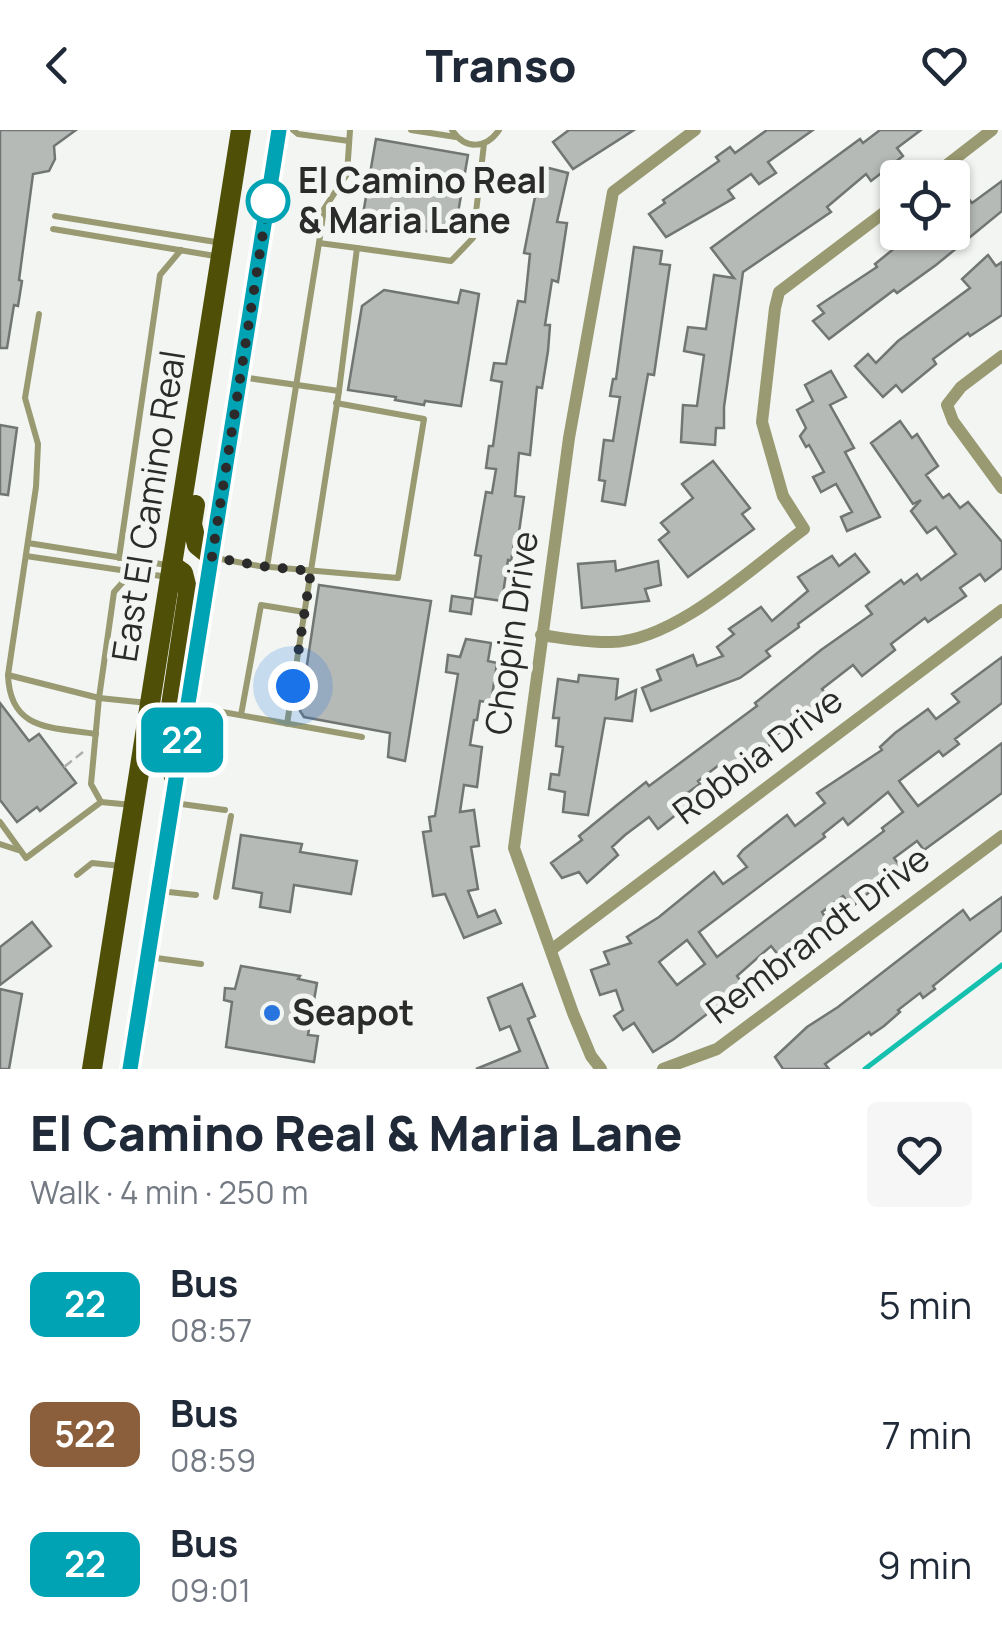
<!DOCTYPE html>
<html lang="en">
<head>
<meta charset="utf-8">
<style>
	:root { --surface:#fff; --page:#f6f6f7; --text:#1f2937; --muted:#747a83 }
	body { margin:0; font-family:Manrope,sans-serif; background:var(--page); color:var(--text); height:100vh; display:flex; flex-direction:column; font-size:38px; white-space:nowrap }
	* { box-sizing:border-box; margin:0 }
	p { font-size:32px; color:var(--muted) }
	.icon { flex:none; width:55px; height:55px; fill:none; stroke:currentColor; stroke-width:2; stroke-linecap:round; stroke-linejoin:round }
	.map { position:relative; height:939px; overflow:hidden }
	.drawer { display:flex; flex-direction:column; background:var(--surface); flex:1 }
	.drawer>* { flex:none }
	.badge { padding:0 20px; border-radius:15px; font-size:35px; line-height:65px }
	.fabs { position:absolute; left:880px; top:30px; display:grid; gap:20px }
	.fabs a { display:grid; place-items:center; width:90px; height:90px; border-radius:10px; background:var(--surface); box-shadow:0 2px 8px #0004; font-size:50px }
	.you { position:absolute; width:50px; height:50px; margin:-25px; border:8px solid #fff; border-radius:50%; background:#1a73e8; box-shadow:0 0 0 15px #1a73e833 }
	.map>.badge { position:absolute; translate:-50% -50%; box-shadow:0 0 0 5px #fff }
	.round { display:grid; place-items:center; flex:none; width:105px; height:105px; border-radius:10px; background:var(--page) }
	.head { display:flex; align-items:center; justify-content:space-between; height:170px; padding:0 30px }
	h1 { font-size:48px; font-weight:800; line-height:75px }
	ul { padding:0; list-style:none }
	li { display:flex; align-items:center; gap:30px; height:130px; padding:0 30px }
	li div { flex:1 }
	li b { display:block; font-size:38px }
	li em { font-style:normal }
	li .badge { min-width:110px; font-weight:700; text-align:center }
	header { display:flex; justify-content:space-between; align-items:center; height:130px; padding:0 30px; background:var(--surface); font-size:45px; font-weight:800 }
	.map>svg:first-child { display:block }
</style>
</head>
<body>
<header><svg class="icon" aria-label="back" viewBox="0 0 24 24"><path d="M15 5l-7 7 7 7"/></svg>Transo<svg class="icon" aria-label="heart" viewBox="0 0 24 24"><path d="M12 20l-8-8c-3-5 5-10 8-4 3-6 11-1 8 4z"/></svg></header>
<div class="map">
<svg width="1002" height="939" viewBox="0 0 1002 939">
	<rect width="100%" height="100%" fill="#f2f5f1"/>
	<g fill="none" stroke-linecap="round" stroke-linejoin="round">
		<!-- stream -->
		<polyline stroke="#15c0af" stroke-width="5" points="865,939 1002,835"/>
	</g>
	<!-- building -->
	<g fill="#b6bab7" stroke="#717573" stroke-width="2.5" fill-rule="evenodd">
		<polygon points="0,0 76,0 54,16 55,29 49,41 33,44 19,150 22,151 18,176 14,175 7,218 0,218"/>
		<polygon points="569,0 634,0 573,39 553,12"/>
		<polygon points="767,0 813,0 768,32 776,43 759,54 751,44 728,60 734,68 666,107 649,84 665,73 663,70 719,31 716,27 730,17 735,23"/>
		<polygon points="880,0 921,0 897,18 903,26 884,41 871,51 866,44 827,77 831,82 743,142 724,277 724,298 716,298 715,315 681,312 683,275 697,276 704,225 684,221 688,197 706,199 714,145 734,148 711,118 860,9 863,13"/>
		<polygon points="376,9 468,25 454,106 362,90"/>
		<polygon points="541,36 568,43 557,92 567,93 558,152 552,150 545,195 550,195 548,221 542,258 537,257 530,325 519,323 515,366 524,367 518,409 515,408 511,431 508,430 502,471 475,467 481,426 475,425 486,362 492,363 496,339 486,338 489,316 493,316 502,252 491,250 494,233 506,234 518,171 525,172 530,124 524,123"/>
		<polygon points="1002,51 1002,81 936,135 897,163 894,160 829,209 813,191 824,183 818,176 877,137 875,134 907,108 914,117 933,102 952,102 952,78 967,67 972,73"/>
		<polygon points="634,117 662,121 660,134 670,135 654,245 648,244 625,375 602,371 605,351 599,350 604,310 613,311 620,267 610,266 613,249 616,249"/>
		<polygon points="988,125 996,136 1002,132 1002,185 970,206 968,203 933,229 936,234 902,262 896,255 883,267 855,236 868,224 876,233 898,211 970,158 962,149"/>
		<polygon points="384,160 458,173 461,160 479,164 461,276 425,271 424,275 395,270 396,267 348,260 362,176"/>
		<polygon points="831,241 846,267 830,275 854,318 845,322 880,387 847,401 841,387 852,382 836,354 821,362 813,347 824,342 809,315 806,317 800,306 806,298 797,280 813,271 805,255"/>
		<polygon points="900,291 912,308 917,304 938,336 926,345 943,368 949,364 960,378 968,372 1002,412 1002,438 985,451 980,444 960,458 966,466 928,492 925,488 891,514 895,520 862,546 853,535 822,559 828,567 772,608 775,611 746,633 744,631 726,644 719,635 698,651 700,654 686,664 692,672 658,699 649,687 625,705 612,717 618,725 587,753 579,742 562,748 551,733 582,710 579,706 617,675 646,652 649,656 757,576 755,573 821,520 872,484 866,476 901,450 904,454 917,444 921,450 956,424 936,397 927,403 911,381 921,370 913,374 871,313"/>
		<polygon points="0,295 17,298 8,365 0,364"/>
		<polygon points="713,331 750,378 742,384 754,399 688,447 659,410 669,402 661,393 693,368 682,354"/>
		<polygon points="855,424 869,442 798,494 799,497 766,521 770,526 740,548 651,581 642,558 661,550 657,540 693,525 697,536 723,526 717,517 734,504 729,499 761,477 772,491 808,461 798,447 832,426 839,436"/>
		<polygon points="615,431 616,441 658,431 661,455 645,459 649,471 582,478 578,434"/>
		<polygon points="319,455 431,471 405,631 388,627 390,603 304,587 300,581"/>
		<polygon points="452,466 473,469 471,484 450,481"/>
		<polygon points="466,509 491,513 488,531 497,533 491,573 480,571 477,590 474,590 470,615 482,617 477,657 464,655 460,682 474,680 479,716 471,717 478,759 468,761 478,787 495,780 501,793 464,808 445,764 433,766 423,702 431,701 429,687 435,686 458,544 446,542 448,525 460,527"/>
		<path d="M 1002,527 L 1002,573 L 955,609 L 959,614 L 943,626 L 939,621 L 899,651 L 918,676 L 1002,613 L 1002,663 L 924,720 L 917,711 L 894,728 L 900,736 L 852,777 L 843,766 L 822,782 L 827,790 L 800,814 L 780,827 L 771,816 L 737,846 L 744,856 L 674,909 L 653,922 L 634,893 L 623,900 L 614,886 L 623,880 L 616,860 L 600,865 L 591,840 L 609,834 L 604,822 L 631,813 L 627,807 L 659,787 L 714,742 L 723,754 L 747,737 L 738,726 L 743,720 L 787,685 L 795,696 L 825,673 L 817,663 L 882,620 L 880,617 L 895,603 L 928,579 L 936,589 L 959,572 L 952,564 ZM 888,662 L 903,682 L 882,698 L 884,701 L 717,827 L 699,802 L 825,707 L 823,704 L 843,688 L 848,695 ZM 687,810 L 705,834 L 677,855 L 659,832 Z"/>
		<polygon points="579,545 618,549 616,569 636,560 632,591 605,588 588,685 563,682 565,662 549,659 551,644 559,645 563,617 556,616 559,588 553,588 558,549 578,552"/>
		<polygon points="0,573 29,611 39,604 76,653 40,681 37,677 17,692 0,670"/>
		<polygon points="241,705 302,714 300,722 357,731 351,764 294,755 290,782 260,777 262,763 233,758"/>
		<polygon points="1002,767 1002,800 933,856 935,859 923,868 920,863 898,880 900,882 884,896 871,905 869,902 825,934 829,939 783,939 775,927 807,897 838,877 963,780 970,790"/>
		<polygon points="32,792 51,816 0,855 0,817"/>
		<polygon points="241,836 300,846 298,849 317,853 308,905 318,906 314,932 226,917 232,872 224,870 225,858 235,859"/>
		<polygon points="522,854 535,886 528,889 548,939 476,939 520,921 510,896 500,900 488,868"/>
		<polygon points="0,859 22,864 9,939 0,939"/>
	</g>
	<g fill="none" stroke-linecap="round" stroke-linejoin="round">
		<!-- path -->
		<polyline stroke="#aeb0ad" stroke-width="2.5" stroke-dasharray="10 5" stroke-linecap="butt" points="64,637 83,622"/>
		<!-- lane -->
		<g stroke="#999a71" stroke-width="6">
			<polyline points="293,0 298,4 349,11"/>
			<polyline points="411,0 456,7"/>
			<path d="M 452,0 C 465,20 486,19 499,0"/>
			<polyline points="55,86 222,113"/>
			<polyline points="53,99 215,126"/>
			<polyline points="319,113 324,79 347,44 350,0"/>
			<polyline points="357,118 451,131 473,108 484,14"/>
			<polyline points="39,184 25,268 38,314 36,357 8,545 99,568 148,573"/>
			<polyline points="241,247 339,261"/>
			<polyline points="28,413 167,435"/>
			<polyline points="26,426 168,447"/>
			<polyline points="119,428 160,145 181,120"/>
			<polyline points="216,428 259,436 398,448 424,289 336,273"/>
			<polyline points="267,437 319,113 357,118 339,261 287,594"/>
			<path d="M 8,545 C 10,601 51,597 96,604"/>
			<polyline points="189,576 362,607"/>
			<polyline points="241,585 261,475 304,482"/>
			<polyline points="101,672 91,654 99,568 114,462 131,443"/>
			<polyline points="174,673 225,680"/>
			<polyline points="0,692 26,728 101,672 132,675"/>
			<polyline points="0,714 18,720"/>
			<polyline points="77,745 92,733 122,736"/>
			<polyline points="160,761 196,765"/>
			<polyline points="216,767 231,686"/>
			<polyline points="149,827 201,834"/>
		</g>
		<!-- street -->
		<g stroke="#999a71" stroke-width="12">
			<polyline points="930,48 992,0"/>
			<polyline points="1002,226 961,257 947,275 953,291 1002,358"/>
			<path d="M 541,505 C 563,508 588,513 611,512 C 674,512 754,436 804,399 L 783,366 L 762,292 L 775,178 L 779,162 L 898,72"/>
			<polyline points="551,820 1002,480"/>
			<polyline points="601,939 591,926 573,883 514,718 569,308 613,62 695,0"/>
			<polyline points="663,939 717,919 1002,706"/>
		</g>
		<!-- primary -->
		<g stroke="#504f08" stroke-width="20">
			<polyline points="195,375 192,394 197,415 212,427"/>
			<polyline points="173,436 183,443 188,463 164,622 175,649"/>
			<polyline points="92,939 241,0"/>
			<polyline points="130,939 279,0"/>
		</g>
	</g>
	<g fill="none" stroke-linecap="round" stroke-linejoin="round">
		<!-- line casing -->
		<g stroke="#fff" stroke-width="22">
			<polyline id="line" points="130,939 279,0"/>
		</g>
		<!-- line -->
		<use href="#line" stroke="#00a3b4" stroke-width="15"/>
		<!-- walk -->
		<polyline stroke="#2a2b2a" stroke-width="10" stroke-dasharray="0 18" points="268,71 212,427 260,436 311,441 293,556"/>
	</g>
	<!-- markers -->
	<circle fill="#fff" stroke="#00a3b4" stroke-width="5" cx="268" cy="71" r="20"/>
	<circle fill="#2875e0" stroke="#f2f5f1" stroke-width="4" cx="272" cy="883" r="10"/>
	<g text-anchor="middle" stroke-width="10" stroke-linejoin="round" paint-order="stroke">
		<!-- stop labels -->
		<g font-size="35" font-weight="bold" fill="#2a2b2a" stroke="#f2f5f1" text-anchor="start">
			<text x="298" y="63">El Camino Real<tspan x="298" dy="40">&amp; Maria Lane</tspan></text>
		</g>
		<!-- street labels -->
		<g font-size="35" fill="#2a2b2a" stroke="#f2f5f1">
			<text transform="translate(149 376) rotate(-81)" y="12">East El Camino Real</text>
			<text transform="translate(512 503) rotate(-82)" y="12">Chopin Drive</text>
			<text transform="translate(758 626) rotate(-37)" y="12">Robbia Drive</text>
			<text transform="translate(818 805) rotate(-37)" y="12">Rembrandt Drive</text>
		</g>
		<!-- poi labels -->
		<g font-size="35" font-weight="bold" fill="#2a2b2a" stroke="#f2f5f1" text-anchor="start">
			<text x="292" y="895">Seapot</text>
		</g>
	</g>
</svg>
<div class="fabs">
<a><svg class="icon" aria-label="locate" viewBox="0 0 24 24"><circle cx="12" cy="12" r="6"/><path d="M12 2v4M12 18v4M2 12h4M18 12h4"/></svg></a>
</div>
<div class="you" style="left:293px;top:556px"></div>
<b class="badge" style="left:182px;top:610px;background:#00a3b4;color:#fff">22</b>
</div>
<section class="drawer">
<div class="head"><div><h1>El Camino Real &amp; Maria Lane</h1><p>Walk · 4 min · 250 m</p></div><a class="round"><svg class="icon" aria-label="heart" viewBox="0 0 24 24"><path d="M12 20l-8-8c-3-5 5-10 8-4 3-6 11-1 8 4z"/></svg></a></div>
<ul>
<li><span class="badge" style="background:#00a3b4;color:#fff">22</span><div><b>Bus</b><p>08:57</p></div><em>5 min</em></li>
<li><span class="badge" style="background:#8b5e3c;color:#fff">522</span><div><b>Bus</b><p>08:59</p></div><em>7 min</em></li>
<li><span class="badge" style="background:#00a3b4;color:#fff">22</span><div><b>Bus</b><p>09:01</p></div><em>9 min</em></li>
</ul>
</section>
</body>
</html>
